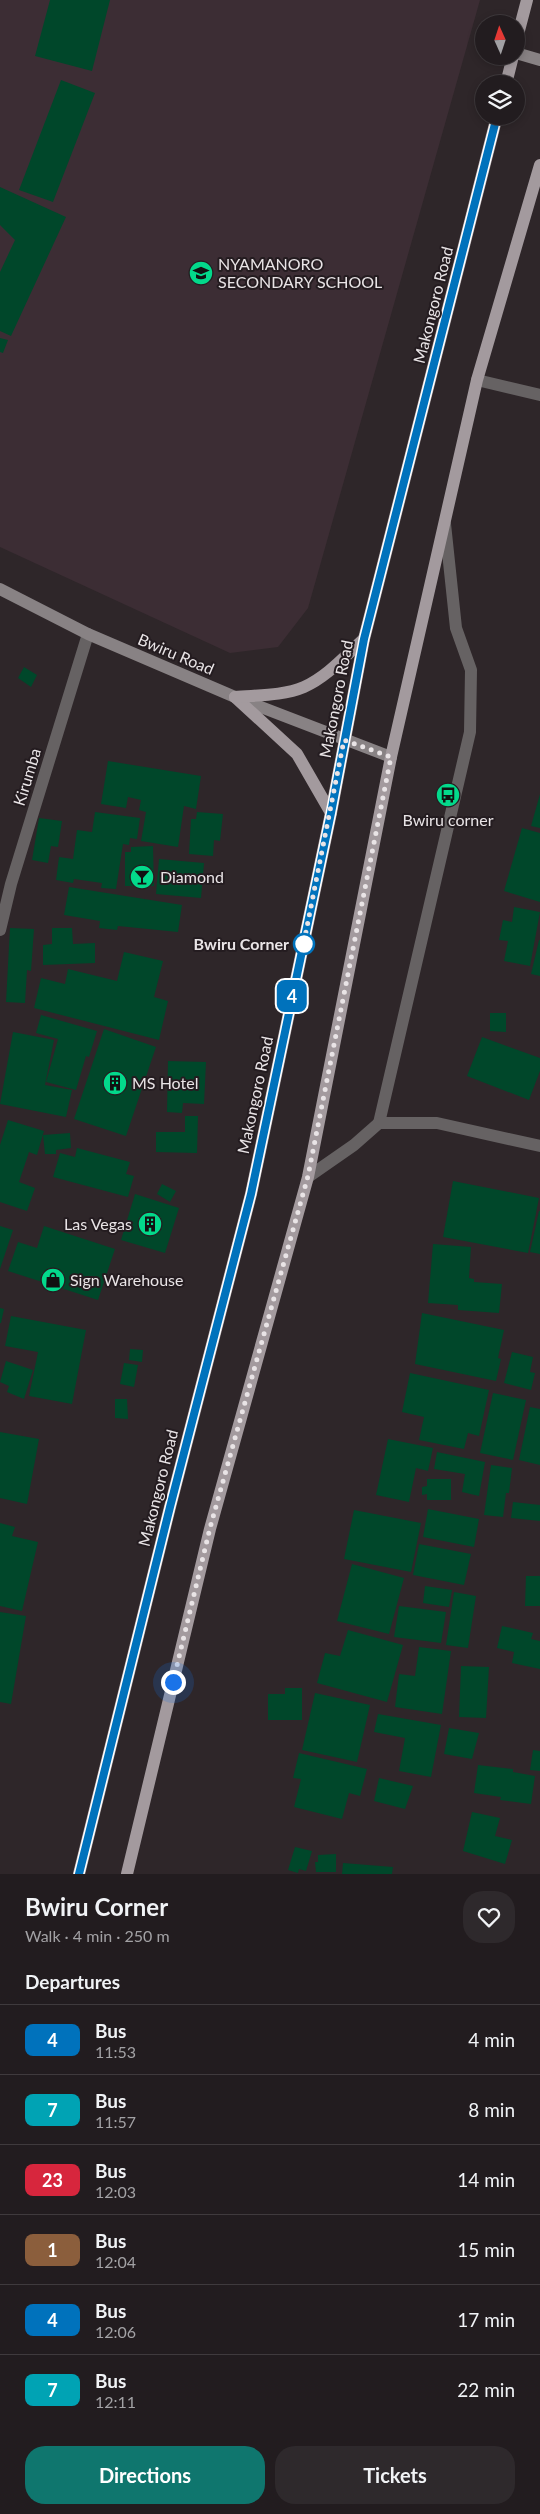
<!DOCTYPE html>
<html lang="en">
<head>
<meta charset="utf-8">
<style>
	:root { --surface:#221c1f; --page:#2e292c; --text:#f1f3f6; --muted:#a2a1a4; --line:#3f3a3d; --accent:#0f766e }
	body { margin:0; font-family:Lato,sans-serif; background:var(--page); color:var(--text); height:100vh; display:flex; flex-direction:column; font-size:19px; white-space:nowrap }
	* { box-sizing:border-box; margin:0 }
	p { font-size:16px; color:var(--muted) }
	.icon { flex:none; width:28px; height:28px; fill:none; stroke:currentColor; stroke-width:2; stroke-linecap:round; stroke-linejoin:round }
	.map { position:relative; height:1874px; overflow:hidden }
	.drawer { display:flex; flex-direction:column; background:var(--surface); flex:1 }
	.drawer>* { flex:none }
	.badge { padding:0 10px; border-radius:8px; font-size:18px; line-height:32px }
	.needle { width:32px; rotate:357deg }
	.tools { position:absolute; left:475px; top:15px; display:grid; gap:10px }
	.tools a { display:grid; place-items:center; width:50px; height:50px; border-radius:50%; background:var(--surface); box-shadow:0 2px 8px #0003,0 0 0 1px var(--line); font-size:25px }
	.you { position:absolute; width:25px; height:25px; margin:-12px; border:4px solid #fff; border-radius:50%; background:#1a73e8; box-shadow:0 0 0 8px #1a73e833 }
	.map>.badge { position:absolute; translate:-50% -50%; box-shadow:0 0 0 2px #fff }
	h2 { padding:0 25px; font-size:19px; line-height:45px }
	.round { display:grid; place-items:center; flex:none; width:52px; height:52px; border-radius:20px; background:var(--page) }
	.summary { display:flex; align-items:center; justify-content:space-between; height:85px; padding:0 25px }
	h1 { font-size:24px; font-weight:700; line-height:38px }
	.button { display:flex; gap:10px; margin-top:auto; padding:10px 25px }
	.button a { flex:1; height:58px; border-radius:20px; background:var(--accent); color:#fff; font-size:20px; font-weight:700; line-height:58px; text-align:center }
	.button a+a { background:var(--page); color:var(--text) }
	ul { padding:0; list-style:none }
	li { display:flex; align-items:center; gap:15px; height:70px; padding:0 25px; border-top:1px solid var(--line) }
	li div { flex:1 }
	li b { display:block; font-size:19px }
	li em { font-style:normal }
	li .badge { min-width:55px; font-weight:700; text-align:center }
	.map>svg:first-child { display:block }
</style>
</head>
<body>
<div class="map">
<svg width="540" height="1874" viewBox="0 0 540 1874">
	<rect width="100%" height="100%" fill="#2e2629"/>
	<!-- built -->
	<polygon fill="#3c2d34" points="0,0 480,0 308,608 278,647 230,653 0,547"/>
	<!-- building -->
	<g fill="#00472a">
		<polygon points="50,0 110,0 92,71 35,56"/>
		<polygon points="61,80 95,93 53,202 19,190"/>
		<polygon points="0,187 66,217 11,336 0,331 0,272 15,240 0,225"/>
		<polygon points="0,338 8,340 3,353 0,352"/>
		<polygon points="24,667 37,675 31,687 18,678"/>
		<polygon points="108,761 201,776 196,809 184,806 178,847 141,841 146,812 139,810 141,800 128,797 126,808 101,804"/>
		<polygon points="540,794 540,828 531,826"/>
		<polygon points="95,812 140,818 137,839 130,838 129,845 123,844 116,889 101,888 102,883 74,879 73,883 56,880 59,857 73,859 77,830 92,832"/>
		<polygon points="197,812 223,814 220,841 214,840 213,856 189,854 191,819 196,819"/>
		<polygon points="39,818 62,821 58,847 51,846 48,863 32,860"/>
		<polygon points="522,828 540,833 540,902 504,891"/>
		<polygon points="153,846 154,886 125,886 125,852 131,852 131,847"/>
		<polygon points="159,859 204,863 201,898 156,894"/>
		<polygon points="69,887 182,905 178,932 118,926 117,930 99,928 100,921 64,915"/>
		<polygon points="514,907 540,912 530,966 504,961 508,941 499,940 503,920 512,922"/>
		<polygon points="10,928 34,929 31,971 27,970 25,1003 6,1002"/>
		<polygon points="52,928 72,928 73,944 95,943 95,963 43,965 43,945 52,944"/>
		<polygon points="539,940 540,940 540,976 531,974"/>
		<polygon points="124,952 163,961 154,997 168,1001 159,1040 34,1008 41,978 65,984 68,969 117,981"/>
		<polygon points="490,1013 506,1013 506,1032 490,1031"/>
		<polygon points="41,1015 97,1031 89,1057 86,1056 76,1090 46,1082 58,1039 36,1033"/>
		<polygon points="104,1029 156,1047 126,1136 74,1119"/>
		<polygon points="13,1032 54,1040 45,1085 72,1090 66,1117 0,1104"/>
		<polygon points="482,1037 540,1058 540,1071 529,1100 467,1076"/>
		<polygon points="168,1061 206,1062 204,1104 183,1103 182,1113 167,1112"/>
		<polygon points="185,1116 198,1116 197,1153 156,1152 156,1132 185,1132"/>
		<polygon points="8,1120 44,1131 37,1155 29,1152 19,1182 35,1188 27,1211 0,1202 0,1145"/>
		<polygon points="70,1133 71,1148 56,1150 56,1154 45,1154 43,1135"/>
		<polygon points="77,1148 130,1162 126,1174 134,1176 128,1197 53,1177 60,1153 75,1157"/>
		<polygon points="453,1181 539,1198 528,1253 443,1237"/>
		<polygon points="162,1184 176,1191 170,1202 157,1194"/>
		<polygon points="135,1194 179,1208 165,1253 121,1240"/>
		<polygon points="539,1211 540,1211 540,1254 530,1252"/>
		<polygon points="0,1226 13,1230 0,1269"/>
		<polygon points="44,1226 115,1249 98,1300 8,1271 18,1242 37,1248"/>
		<polygon points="433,1244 471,1247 469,1278 474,1279 474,1282 502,1284 499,1313 458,1310 458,1305 428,1303"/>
		<polygon points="0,1308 4,1309 1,1323 0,1323"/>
		<polygon points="422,1313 504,1330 498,1358 501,1359 496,1381 415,1364"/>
		<polygon points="11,1316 86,1330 72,1404 29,1396 38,1352 5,1346"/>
		<polygon points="130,1349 143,1350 142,1362 129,1360"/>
		<polygon points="512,1352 533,1357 530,1372 535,1373 531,1390 504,1383"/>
		<polygon points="6,1361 33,1370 24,1399 7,1392 9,1386 0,1382"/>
		<polygon points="124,1363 138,1365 134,1387 120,1384"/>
		<polygon points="410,1373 489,1390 479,1436 468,1433 464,1449 419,1440 424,1417 402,1412"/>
		<polygon points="493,1393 526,1400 513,1460 480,1453"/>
		<polygon points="115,1399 127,1399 128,1419 115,1418"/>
		<polygon points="530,1407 540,1409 540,1465 519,1460"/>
		<polygon points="0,1432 39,1439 27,1504 0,1498"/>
		<polygon points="388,1439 433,1448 428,1471 416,1468 409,1502 376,1495"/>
		<polygon points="437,1452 485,1462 479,1496 462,1492 465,1474 434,1469"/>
		<polygon points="491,1465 512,1468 509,1493 506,1493 503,1517 484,1515"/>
		<polygon points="427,1479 451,1479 451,1500 427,1500 427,1494 422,1495 422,1487 427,1486"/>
		<polygon points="513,1502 540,1505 540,1521 511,1518"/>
		<polygon points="428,1509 479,1519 474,1547 423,1537"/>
		<polygon points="354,1510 421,1523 411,1572 344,1559"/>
		<polygon points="0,1523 15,1527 12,1536 38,1542 22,1611 0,1606"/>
		<polygon points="419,1544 471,1554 464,1585 413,1575"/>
		<polygon points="352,1564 404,1578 389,1634 337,1621"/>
		<polygon points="526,1576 540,1576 540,1606 525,1606"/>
		<polygon points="425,1586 452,1590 449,1607 423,1603"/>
		<polygon points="454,1592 476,1596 468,1648 446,1645"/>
		<polygon points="399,1606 446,1612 441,1643 394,1637"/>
		<polygon points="0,1612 26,1616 11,1704 0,1702"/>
		<polygon points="502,1626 533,1633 531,1639 540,1641 540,1669 512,1663 514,1652 497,1648"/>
		<polygon points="348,1630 403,1645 387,1702 317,1683 325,1653 340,1656"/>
		<polygon points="419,1647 451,1651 442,1714 395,1707 399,1674 415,1676"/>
		<polygon points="461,1666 489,1667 486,1718 459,1717"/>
		<polygon points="285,1688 302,1688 302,1720 268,1720 268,1694 285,1694"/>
		<polygon points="315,1693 370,1705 357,1762 302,1750"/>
		<polygon points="378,1714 441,1725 431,1777 399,1771 405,1738 374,1732"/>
		<polygon points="449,1728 479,1733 472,1759 444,1754"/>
		<polygon points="533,1750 540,1751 540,1771 530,1770"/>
		<polygon points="299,1753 367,1769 360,1796 349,1793 342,1819 294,1807 301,1779 293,1778"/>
		<polygon points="478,1765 513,1769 513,1772 535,1776 531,1804 500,1800 501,1797 474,1793"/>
		<polygon points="379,1778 413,1786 405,1809 374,1801"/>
		<polygon points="472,1812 500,1818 495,1836 512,1840 505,1864 463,1851"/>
		<polygon points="295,1847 312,1851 306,1871 299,1869 298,1873 288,1870"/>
		<polygon points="336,1854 336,1872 316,1872 315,1862 318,1862 318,1855"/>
		<polygon points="343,1863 393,1867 392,1874 342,1874"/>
	</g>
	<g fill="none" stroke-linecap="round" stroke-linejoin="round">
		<!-- service -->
		<polyline stroke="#666263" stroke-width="12" points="379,1123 470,732 471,670 456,628 445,524"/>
		<!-- minor -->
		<g stroke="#666263" stroke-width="12">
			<polyline points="0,930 11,884 88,634"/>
			<polyline points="308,1177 354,1145 379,1123 437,1123 540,1146"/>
		</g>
		<!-- tertiary -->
		<polyline stroke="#666263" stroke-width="12" points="477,380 540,395"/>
		<!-- secondary -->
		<g stroke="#888284" stroke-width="12">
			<polyline points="516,53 540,60"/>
			<polyline points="0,589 88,634 235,697 391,757"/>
		</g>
		<!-- primary -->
		<g stroke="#a39a9e" stroke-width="12">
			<polyline points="516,42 527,0"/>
			<polyline points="506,84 513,56"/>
			<polyline points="235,697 297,754 331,813"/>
			<path d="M 235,697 C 257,695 283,696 304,687 C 327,677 346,655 364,639"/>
			<polyline points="79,1874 170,1507 251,1194 331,813 364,639 497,116"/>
			<polyline points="127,1874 210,1529 308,1177 391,757 477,380 540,165"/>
		</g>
	</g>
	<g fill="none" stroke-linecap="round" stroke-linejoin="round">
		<!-- line casing -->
		<g stroke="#fff" stroke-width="11">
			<polyline id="line" points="79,1874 170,1507 251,1194 331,813 364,639 497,116"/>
		</g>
		<!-- line -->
		<use href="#line" stroke="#0072bc" stroke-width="8"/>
		<!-- walk -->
		<polyline stroke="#e9e4e6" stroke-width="5" stroke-dasharray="0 9" points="173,1682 210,1528 308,1176 391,757 344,740 303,947 304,944"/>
	</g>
	<!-- icons -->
	<defs>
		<g id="school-disc" transform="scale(1.25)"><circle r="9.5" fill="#03d98b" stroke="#241c20"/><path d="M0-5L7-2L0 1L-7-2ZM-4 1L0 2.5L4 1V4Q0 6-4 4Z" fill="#111"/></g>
		<g id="bus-disc" transform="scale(1.25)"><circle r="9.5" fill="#03d98b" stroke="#241c20"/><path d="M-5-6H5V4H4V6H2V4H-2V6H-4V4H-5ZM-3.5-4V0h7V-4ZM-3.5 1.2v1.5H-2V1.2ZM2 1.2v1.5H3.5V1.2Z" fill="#111"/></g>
		<g id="bar-disc" transform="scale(1.25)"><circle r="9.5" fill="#03d98b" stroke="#241c20"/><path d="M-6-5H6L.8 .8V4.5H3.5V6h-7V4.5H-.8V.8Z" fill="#111"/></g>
		<g id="building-disc" transform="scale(1.25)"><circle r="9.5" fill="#03d98b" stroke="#241c20"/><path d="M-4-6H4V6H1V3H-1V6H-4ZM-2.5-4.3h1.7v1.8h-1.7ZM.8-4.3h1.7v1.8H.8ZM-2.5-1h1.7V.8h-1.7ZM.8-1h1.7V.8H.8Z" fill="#111"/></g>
		<g id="shop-disc" transform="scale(1.25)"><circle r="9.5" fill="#03d98b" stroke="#241c20"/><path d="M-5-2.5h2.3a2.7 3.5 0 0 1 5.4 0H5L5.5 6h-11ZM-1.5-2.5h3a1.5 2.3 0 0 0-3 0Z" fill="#111"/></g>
	</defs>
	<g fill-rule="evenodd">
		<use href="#school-disc" x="201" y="273"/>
		<use href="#bus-disc" x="448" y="795"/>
		<use href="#bar-disc" x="142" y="877"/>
		<use href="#building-disc" x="115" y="1083"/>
		<use href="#building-disc" x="150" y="1224"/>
		<use href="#shop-disc" x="53" y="1280"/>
	</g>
	<!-- markers -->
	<circle fill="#fff" stroke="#0072bc" stroke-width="2.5" cx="304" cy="944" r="10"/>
	<g text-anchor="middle" stroke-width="4" stroke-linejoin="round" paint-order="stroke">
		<!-- poi labels -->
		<g font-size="16" fill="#e9e4e6" stroke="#241c20" text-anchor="start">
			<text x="218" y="270">NYAMANORO<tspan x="218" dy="18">SECONDARY SCHOOL</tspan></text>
			<text x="448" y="826" text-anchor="middle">Bwiru corner</text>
			<text x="160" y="883">Diamond</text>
			<text x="132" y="1089">MS Hotel</text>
			<text x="132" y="1230" text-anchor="end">Las Vegas</text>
			<text x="70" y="1286">Sign Warehouse</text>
		</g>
		<!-- street labels -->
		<g font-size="16" fill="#e9e4e6" stroke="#241c20">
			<text transform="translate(433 305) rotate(-76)" y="6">Makongoro Road</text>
			<text transform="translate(176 654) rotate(23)" y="6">Bwiru Road</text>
			<text transform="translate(336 699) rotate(-79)" y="6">Makongoro Road</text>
			<text transform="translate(27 777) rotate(-73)" y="6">Kirumba</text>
			<text transform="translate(255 1095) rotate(-78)" y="6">Makongoro Road</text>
			<text transform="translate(158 1488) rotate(-76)" y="6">Makongoro Road</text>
		</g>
		<!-- stop labels -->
		<g font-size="16" font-weight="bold" fill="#e9e4e6" stroke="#241c20" text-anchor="end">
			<text x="289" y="950">Bwiru Corner</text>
		</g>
	</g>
</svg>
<div class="tools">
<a><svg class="needle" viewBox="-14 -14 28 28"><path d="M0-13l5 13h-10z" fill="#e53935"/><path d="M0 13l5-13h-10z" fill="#a2a1a4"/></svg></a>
<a><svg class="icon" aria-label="layers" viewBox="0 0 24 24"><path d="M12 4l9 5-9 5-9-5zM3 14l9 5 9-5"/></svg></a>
</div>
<div class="you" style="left:173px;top:1682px"></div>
<b class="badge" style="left:292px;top:996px;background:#0072bc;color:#fff">4</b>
</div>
<section class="drawer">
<div class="summary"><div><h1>Bwiru Corner</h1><p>Walk · 4 min · 250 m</p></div><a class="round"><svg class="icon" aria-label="heart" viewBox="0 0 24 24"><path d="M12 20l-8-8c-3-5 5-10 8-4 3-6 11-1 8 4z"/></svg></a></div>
<h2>Departures</h2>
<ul>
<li><span class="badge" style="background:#0072bc;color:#fff">4</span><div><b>Bus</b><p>11:53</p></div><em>4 min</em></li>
<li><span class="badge" style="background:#00a3b4;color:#fff">7</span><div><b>Bus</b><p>11:57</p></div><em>8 min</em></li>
<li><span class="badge" style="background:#d7263d;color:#fff">23</span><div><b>Bus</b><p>12:03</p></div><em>14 min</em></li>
<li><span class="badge" style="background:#8b5e3c;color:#fff">1</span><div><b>Bus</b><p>12:04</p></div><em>15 min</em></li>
<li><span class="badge" style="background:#0072bc;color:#fff">4</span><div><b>Bus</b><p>12:06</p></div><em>17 min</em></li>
<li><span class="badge" style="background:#00a3b4;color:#fff">7</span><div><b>Bus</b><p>12:11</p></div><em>22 min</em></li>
</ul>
<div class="button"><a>Directions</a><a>Tickets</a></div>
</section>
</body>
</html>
